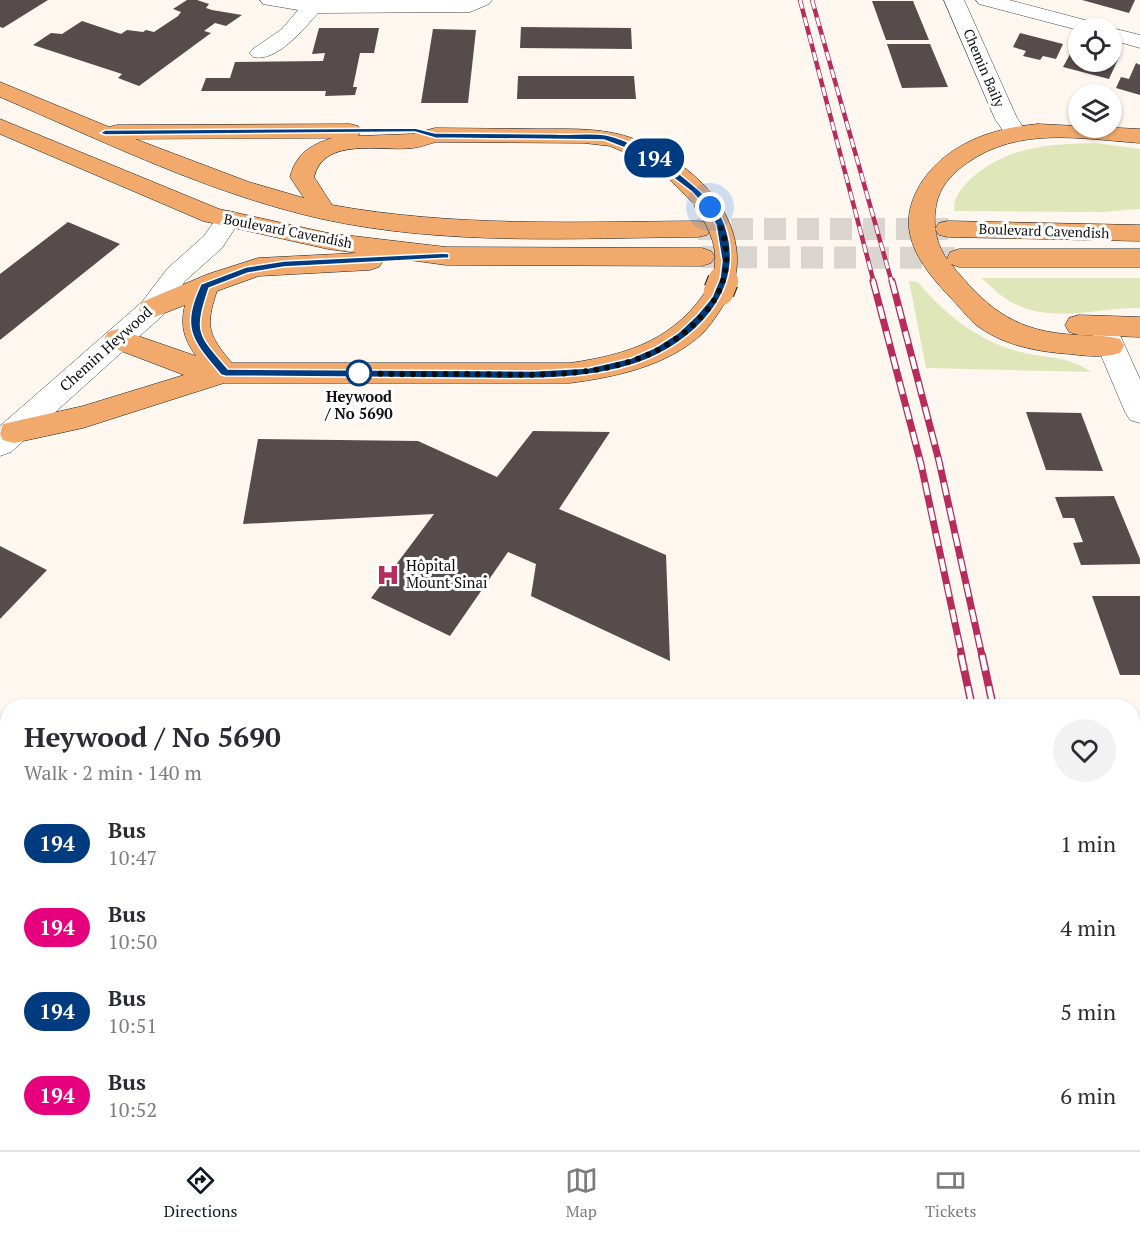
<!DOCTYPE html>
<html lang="en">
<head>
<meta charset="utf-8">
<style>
	:root { --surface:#fff; --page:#f2f2f3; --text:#2b2b33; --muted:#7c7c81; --line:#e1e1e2; --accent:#111827 }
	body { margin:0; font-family:"PT Serif",serif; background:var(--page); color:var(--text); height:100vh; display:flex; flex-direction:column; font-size:22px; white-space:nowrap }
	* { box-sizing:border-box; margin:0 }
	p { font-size:20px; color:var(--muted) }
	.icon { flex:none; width:33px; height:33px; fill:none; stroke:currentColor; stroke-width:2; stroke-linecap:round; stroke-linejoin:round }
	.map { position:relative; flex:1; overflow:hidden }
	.details { position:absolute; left:0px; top:699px; width:1140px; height:452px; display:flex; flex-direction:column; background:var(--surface); border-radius:24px 24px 0 0; box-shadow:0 2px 4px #0004 }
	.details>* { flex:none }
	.badge { padding:0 12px; border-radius:20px; font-size:21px; line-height:39px }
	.tools { position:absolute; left:1068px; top:18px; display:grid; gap:12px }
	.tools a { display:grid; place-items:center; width:54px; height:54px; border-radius:50%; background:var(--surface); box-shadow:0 2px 4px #0004; font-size:30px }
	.you { position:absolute; width:30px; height:30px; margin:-15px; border:4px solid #fff; border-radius:50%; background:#1a73e8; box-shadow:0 0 0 9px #1a73e833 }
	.map>.badge { position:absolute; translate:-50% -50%; box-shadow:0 0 0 3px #fff }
	.round { display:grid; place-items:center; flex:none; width:63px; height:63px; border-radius:32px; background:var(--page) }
	.head { display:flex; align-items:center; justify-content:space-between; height:102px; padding:0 24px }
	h1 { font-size:28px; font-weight:700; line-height:45px }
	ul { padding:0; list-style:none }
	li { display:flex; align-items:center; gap:18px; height:84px; padding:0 24px }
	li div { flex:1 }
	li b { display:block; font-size:22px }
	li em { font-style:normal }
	li .badge { min-width:66px; font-weight:700; text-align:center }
	.tab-bar { display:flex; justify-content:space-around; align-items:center; height:84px; border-top:2px solid var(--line); background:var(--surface); font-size:16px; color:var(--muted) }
	.tab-bar a { display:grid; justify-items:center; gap:3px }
	.tab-bar .selected { color:var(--accent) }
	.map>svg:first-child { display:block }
</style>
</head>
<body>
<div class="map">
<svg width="1140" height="1150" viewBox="0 0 1140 1150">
	<rect width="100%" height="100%" fill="#fef7f0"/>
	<!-- green -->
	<g fill="#dfe7ba">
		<path d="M 1096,143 L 1140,149 L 1140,209 L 1103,212 L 954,211 C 953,196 963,186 974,176 C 1010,146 1050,144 1096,143 Z"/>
		<path d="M 981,278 L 1140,278 L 1140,308 C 1096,307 1052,325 1011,302 C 1000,296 991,286 981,278 Z"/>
		<path d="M 909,281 L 918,282 C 946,316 981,343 1025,353 C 1051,359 1068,356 1091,372 L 926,368 Z"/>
	</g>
	<!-- building -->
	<g fill="#564c4b">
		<polygon points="0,0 48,0 3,28 0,27"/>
		<polygon points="187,0 197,0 209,4 206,8 212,10 242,15 226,26 215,23 204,31 211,33 139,86 118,78 122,74 33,45 51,33 62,34 82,21 121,34 127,30 143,32 146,30 154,32 178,16 181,12 173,9"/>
		<polygon points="1082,0 1135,0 1129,13"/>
		<polygon points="872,1 913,1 929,40 886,40"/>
		<polygon points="521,27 631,28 632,49 520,48"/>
		<polygon points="319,28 379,28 374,53 360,53 353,87 357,87 355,95 325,96 326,91 201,91 206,78 230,78 235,62 323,61 325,53 312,54"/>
		<polygon points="433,29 476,30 468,103 421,103"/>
		<polygon points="1020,33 1063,44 1056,59 1043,56 1040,60 1023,56 1026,51 1013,47"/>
		<polygon points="887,44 930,44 948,87 902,88"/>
		<polygon points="1075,45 1078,46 1078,62 1112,62 1112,55 1119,57 1109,79 1063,67"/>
		<polygon points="1136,63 1140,65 1140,95 1116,88 1121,77 1129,79"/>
		<polygon points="518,76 634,76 636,99 517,99"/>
		<polygon points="68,222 120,244 0,340 0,274"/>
		<polygon points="1026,412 1081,413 1103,471 1046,470"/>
		<polygon points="533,431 610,432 559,509 666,555 670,661 531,596 536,564 508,552 450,636 371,598 434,514 243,524 258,439 418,441 497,477"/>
		<polygon points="1114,496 1140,559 1140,564 1081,565 1073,543 1083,542 1074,518 1063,518 1055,497"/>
		<polygon points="0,546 47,570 0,619"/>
		<polygon points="1092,596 1140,596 1140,675 1120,675"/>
	</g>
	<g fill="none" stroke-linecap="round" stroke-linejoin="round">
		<!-- major-tunnel -->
		<g stroke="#dad4ce" stroke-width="22" stroke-dasharray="22 11" stroke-linecap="butt">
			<polyline points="698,229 948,229"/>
			<polyline points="702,257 959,258"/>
		</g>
		<!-- minor casing -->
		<g stroke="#414141" stroke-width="1">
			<g id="minor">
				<path d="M 260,0 L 492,0 L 489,4 L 470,12 L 318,13 C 304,29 276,63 253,57 L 249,53 L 253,49 L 282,29 L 298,10 L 263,4 Z"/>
				<polygon points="944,0 964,0 1017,118 1027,133 1024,138 1016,140 1008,138 995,119"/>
				<polygon points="976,0 1009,0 1100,24 1103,28 1078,28 1078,30 979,4"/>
				<polygon points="1109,28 1112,28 1140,35 1140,48 1112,40 1112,28"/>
				<polygon points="229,211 238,213 241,219 222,248 185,281 162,316 11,452 0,456 0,426 142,302 167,269 204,236 220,213"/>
				<polygon points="1103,317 1113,320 1140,379 1140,423 1130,420 1125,412 1089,327 1093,320"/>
				<polygon points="1132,1077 1140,1079 1140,1125 1132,1122"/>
			</g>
		</g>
		<!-- major casing -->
		<g stroke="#1f1f1f" stroke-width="1">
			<g id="major">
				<path d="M 0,82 L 109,127 L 117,125 L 350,124 L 358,126 L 361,131 L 358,136 L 412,134 L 435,128 C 470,128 505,129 540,129 C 566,129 593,128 618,134 C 650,141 697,171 715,199 L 712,204 L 703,207 L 694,204 L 669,179 L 638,158 L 610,146 L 584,143 L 436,142 C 428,144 421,147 413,148 C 381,152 324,136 314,177 L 332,205 C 453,227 576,222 698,221 L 707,223 L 711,229 L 707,235 L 698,237 C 573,238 445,246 322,219 C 210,194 105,142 0,97 ZM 332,138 C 310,145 296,154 290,177 L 304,198 L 249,182 L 135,139 Z"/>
				<path d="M 0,119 L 219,209 L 328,233 L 446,247 L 702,248 L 711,251 L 715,257 L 711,263 L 702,266 L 446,265 L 380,256 L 383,261 L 379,267 L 370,270 L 259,276 L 217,291 C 205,326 208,335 232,363 L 570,363 C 631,354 676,339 710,285 L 719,282 L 728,285 L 732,291 C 723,306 715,320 703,333 C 668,366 616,377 570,383 L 224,383 L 83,428 L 14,443 L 3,440 L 0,434 L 3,424 L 83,406 L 184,375 L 108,346 L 104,339 L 108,332 L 118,329 L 196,356 C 184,339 180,326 185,305 L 152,318 L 142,316 L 139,309 L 142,302 L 208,274 L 258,258 L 357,253 L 328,249 L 203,221 L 0,134 Z"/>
				<path d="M 1038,124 L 1140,129 L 1140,143 C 1081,139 1019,126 967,163 C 954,172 943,183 938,198 C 932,218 934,241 947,259 L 950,252 L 959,249 L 1140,249 L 1140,267 L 959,267 L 951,264 C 984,305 1011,329 1065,334 C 1083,336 1102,334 1120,339 L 1124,346 L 1120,353 C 1104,358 1086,356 1070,354 C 1038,352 1001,345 975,324 C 966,316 959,306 950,297 C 932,278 912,255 909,228 C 907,210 914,194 923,180 C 950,142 994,128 1038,124 Z"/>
				<polygon points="948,221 1140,225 1140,241 948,237 939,235 935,229 939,223"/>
				<polygon points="1079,315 1140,317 1140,337 1079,335 1069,332 1065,325 1069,318"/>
			</g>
		</g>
		<!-- minor -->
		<use href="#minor" fill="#fff" fill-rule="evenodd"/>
		<!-- major -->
		<use href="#major" fill="#f2aa6c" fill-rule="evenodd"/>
		<!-- rail-far2 casing -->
		<g stroke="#b82c5b" stroke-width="4.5">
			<g id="rail-far2">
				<polyline points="800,0 874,283"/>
				<polyline points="812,0 892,283"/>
			</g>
		</g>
		<!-- rail-far1 casing -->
		<g stroke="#b82c5b" stroke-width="7">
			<g id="rail-far1">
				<polyline points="873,281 921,464 962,656"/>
				<polyline points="892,281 939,461 982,656"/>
			</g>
		</g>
		<!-- rail casing -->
		<g stroke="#b82c5b" stroke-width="8">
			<g id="rail">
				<polyline points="961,655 972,706"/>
				<polyline points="982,655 993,706"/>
				<polyline points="1067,1143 1068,1150"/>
				<polyline points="1092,1143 1094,1150"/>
			</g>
		</g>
		<!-- rail-far2 -->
		<use href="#rail-far2" stroke="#fff" stroke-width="3" stroke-dasharray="9" stroke-linecap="butt"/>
		<!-- rail-far1 -->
		<use href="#rail-far1" stroke="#fff" stroke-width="4.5" stroke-dasharray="13" stroke-linecap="butt"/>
		<!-- rail -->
		<use href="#rail" stroke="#fff" stroke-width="5" stroke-dasharray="16" stroke-linecap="butt"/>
		<!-- major-bridge-far1 casing -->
		<g stroke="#1f1f1f" stroke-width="23" stroke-linecap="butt">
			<path id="major-bridge-far1" d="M 703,199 C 721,224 733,252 722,283"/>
		</g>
		<!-- major-bridge casing -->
		<g stroke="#1f1f1f" stroke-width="32" stroke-linecap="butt">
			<polyline id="major-bridge" points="719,291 723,281"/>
		</g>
		<!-- major-bridge-far1 -->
		<use href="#major-bridge-far1" stroke="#f2aa6c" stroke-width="22"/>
		<!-- major-bridge -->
		<use href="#major-bridge" stroke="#f2aa6c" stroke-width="30"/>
	</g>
	<!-- line -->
	<path fill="#003b80" stroke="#fff" stroke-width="1.5" d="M 415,128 L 435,133 C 476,133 516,134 556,134 C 572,135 591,132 607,135 C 633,141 655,156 676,171 C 694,186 717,202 725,225 C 748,291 694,344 635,364 C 577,383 512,378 452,378 C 376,377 301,377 225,376 L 221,375 C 192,340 180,329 201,284 L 246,267 L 284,261 L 446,253 L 449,254 L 449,258 L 284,267 L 248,273 L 209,288 C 194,333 198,334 228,369 L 532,371 L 588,368 L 631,358 L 656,347 L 678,333 L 697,315 L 712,297 L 720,278 L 722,261 L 716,225 L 707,209 L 692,192 L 643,155 L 604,140 L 435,138 L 415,132 L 105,135 L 100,133 L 105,130 Z"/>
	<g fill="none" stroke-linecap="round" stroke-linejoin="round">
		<!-- walk -->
		<path stroke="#0e0e0e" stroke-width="6" stroke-dasharray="0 10.8" d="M 359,373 C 395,375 432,374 468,374 C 546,375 636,382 696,322 C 704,314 713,304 718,293 C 732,265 728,234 710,207"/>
	</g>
	<!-- icons -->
	<defs>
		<g id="hospital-bare" transform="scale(1.8)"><path d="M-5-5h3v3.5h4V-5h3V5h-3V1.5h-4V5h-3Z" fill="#b82c5b" stroke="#fff" stroke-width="2.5" paint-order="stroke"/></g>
	</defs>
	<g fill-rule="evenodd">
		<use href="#hospital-bare" x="388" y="575"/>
	</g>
	<!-- markers -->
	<circle fill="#fff" stroke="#003b80" stroke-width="3" cx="359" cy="373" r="12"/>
	<g text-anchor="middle" stroke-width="6" stroke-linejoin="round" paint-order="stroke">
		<!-- far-street labels -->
		<g font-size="14" fill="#0e0e0e" stroke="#fff">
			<text transform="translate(984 68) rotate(67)" y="5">Chemin Baily</text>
			<text transform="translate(288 231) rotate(11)" y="5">Boulevard Cavendish</text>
			<text transform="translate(1044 231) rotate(2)" y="5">Boulevard Cavendish</text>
		</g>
		<!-- street labels -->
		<g font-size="15" fill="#0e0e0e" stroke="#fff">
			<text transform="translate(106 349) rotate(-42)" y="5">Chemin Heywood</text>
		</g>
		<!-- stop labels -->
		<g font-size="15" font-weight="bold" fill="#0e0e0e" stroke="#fff">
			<text x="359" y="402">Heywood<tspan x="359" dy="17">/ No 5690</tspan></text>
		</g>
		<!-- poi labels -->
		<g font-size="15" fill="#0e0e0e" stroke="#fff" text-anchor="start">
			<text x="406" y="571">Hôpital<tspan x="406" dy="17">Mount Sinai</tspan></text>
		</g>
	</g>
</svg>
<div class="tools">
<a><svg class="icon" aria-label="locate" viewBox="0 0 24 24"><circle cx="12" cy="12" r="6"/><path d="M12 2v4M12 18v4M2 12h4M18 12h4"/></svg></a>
<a><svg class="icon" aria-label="layers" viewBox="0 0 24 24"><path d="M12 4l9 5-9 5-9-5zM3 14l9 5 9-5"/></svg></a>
</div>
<div class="you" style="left:710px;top:207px"></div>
<b class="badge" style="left:654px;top:158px;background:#003b80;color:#fff">194</b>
<section class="details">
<div class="head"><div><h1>Heywood / No 5690</h1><p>Walk · 2 min · 140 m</p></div><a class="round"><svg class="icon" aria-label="heart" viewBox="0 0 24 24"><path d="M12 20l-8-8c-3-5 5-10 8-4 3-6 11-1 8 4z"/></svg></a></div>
<ul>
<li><span class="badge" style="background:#003b80;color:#fff">194</span><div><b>Bus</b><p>10:47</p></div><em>1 min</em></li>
<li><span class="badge" style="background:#e6007e;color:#fff">194</span><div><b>Bus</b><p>10:50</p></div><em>4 min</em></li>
<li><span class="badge" style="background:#003b80;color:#fff">194</span><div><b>Bus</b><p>10:51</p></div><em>5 min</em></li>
<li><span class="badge" style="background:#e6007e;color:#fff">194</span><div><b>Bus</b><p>10:52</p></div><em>6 min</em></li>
</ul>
</section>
</div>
<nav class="tab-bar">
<a class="selected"><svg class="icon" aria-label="directions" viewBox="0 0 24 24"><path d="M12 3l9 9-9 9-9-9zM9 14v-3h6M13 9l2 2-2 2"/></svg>Directions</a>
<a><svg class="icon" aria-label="map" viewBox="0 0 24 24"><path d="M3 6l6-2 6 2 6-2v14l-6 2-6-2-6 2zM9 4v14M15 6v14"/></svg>Map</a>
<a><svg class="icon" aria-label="tickets" viewBox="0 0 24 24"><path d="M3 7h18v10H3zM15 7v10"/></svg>Tickets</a>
</nav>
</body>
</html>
